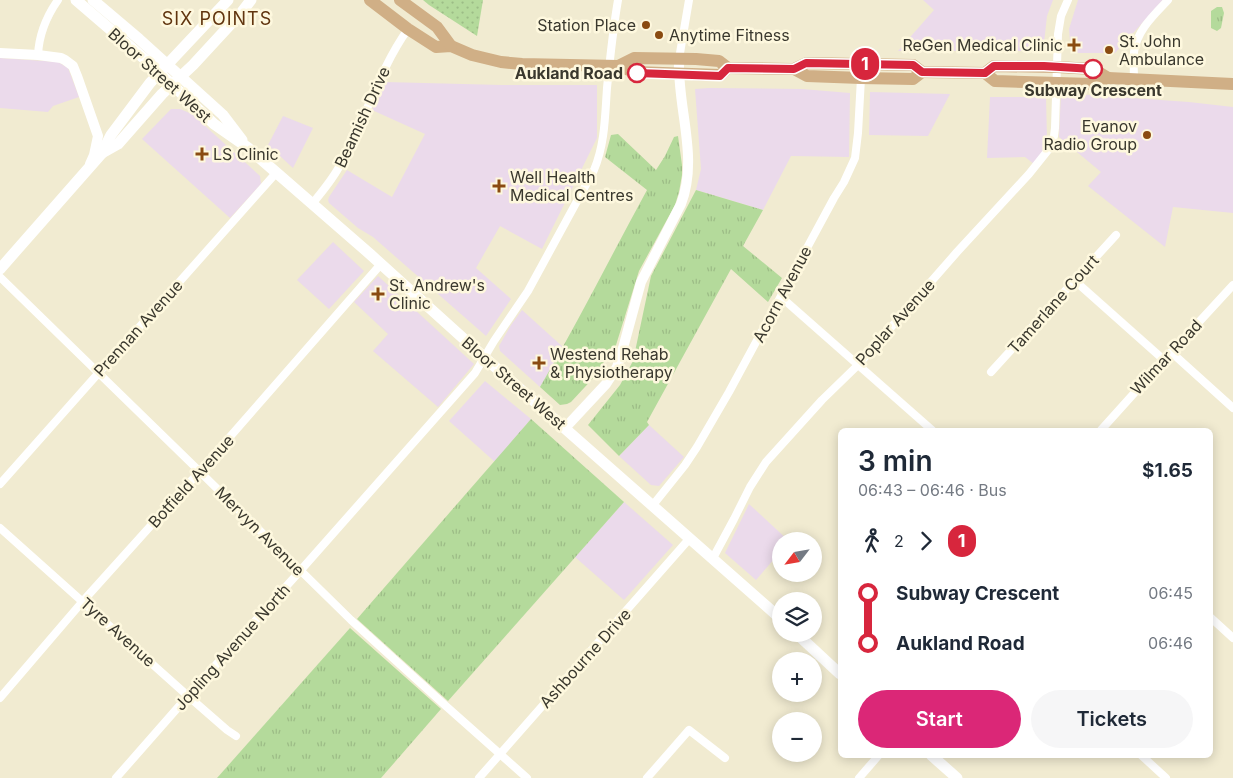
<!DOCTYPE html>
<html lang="en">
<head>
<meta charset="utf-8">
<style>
	:root { --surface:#fff; --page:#f6f6f7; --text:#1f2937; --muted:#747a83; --accent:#db2777 }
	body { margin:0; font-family:Inter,sans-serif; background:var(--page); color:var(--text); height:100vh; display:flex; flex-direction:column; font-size:19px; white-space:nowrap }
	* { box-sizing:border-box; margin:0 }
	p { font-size:16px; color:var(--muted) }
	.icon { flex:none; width:28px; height:28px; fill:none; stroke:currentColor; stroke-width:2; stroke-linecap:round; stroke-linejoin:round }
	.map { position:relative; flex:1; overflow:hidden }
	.drawer { position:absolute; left:838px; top:428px; width:375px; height:330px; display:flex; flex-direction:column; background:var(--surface); border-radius:8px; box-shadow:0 2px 12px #0003 }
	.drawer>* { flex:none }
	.badge { padding:0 10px; border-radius:16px; font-size:18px; line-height:32px }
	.needle { width:32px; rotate:239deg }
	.controls { position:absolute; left:772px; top:532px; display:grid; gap:10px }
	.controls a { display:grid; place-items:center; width:50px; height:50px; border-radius:50%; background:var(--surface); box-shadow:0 2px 12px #0003; font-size:25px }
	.map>.badge { position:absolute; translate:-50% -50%; box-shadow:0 0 0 2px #fff }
	.legs { display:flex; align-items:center; gap:8px; height:55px; padding:0 20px; font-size:16px }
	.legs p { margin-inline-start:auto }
	.summary { display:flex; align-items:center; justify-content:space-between; height:85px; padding:0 20px }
	h1 { font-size:28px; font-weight:600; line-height:38px }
	.cta { display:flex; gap:10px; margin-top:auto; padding:10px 20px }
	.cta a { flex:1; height:58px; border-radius:30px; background:var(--accent); color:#fff; font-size:20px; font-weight:600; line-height:58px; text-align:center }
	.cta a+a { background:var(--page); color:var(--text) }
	ul { padding:0 20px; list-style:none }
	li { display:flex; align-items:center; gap:18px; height:50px; font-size:19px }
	li i { display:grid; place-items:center; width:8px; height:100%; margin:0 6px; background:currentColor }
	li i::after { content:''; width:12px; height:12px; margin:-6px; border:4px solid; border-radius:50%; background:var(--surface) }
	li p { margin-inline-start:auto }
	li:first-child i { background:linear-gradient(#0000 50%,currentColor 0) }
	li:last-child i { background:linear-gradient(currentColor 50%,#0000 0) }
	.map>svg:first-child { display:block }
</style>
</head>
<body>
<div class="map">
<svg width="1233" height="778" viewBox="0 0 1233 778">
	<defs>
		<pattern id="grass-tufts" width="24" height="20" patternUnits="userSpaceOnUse" patternTransform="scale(1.25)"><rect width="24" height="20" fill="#b4da9b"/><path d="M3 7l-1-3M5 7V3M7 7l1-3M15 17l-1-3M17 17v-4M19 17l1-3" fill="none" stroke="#9cbc86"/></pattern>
		<pattern id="park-dots" width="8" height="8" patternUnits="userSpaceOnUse" patternTransform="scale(1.25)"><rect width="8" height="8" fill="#b4da9b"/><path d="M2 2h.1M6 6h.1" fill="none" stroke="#9cbc86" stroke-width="1.8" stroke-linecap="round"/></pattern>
	</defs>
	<rect width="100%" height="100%" fill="#f1ebd1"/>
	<!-- commercial -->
	<g fill="#ebdaeb">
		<polygon points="923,0 1053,0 1047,16 1044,43 1025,51 898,51 934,10"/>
		<polygon points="1078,0 1163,0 1115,53 1071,53 1069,29"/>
		<polygon points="0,58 58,62 68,68 79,97 53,106 48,112 0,108"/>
		<polygon points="385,82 502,85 597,85 597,138 542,249 500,226 476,268 511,299 486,336 373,237 358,228 329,203 328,200 329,197 347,170 392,197 425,134 372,110"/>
		<polygon points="709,88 802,89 850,93 849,157 791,156 763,210 696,190 701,169 695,89"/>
		<polygon points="870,92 950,94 928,136 869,135"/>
		<polygon points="1061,93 1189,102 1233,107 1233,213 1173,207 1165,247 1088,186 1101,172 1059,137"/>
		<polygon points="990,97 1046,97 1047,139 1045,148 1034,164 1025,157 987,158"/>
		<polygon points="171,109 180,109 192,114 260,176 261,184 230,218 142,139"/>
		<polygon points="283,116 313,128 293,168 268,145"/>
		<polygon points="333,242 364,271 329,309 297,280"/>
		<polygon points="378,276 474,364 438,407 373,351 388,334 354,302"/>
		<polygon points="522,310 563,347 540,387 500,351 499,346 511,325"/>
		<polygon points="485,381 531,419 495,462 449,421"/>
		<polygon points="649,425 684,457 659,486 651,485 619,456"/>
		<polygon points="624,502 673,545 624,600 575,557"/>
		<polygon points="749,504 789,541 781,541 781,551 756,580 725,553"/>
	</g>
	<!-- grass -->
	<g fill="url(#grass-tufts)">
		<polygon points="1217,7 1222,7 1224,13 1221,28 1217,31 1211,28 1211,11"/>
		<path d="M 618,134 L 656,170 L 665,156 L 674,137 L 678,136 L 682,165 L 682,175 L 679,192 L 675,205 L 639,271 L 612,358 L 607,357 L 597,374 L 571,402 L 567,404 L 560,405 L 540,387 C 578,322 611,256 647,190 L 605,157 L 611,135 Z"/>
		<polygon points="696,190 763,210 743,246 782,278 768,302 731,269 647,422 649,425 619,456 588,425 620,385 633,361 651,276"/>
		<polygon points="531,419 624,502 448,701 357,619"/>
		<polygon points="350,628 441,709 381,778 217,778"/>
	</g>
	<!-- park -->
	<polygon fill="url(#park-dots)" points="423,0 483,0 477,36 429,5"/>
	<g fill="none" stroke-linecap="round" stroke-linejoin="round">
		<!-- minor -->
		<g stroke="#fff" stroke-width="8">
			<path d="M 38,55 C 39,35 46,17 58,0"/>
			<polyline points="679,59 689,0"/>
			<path d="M 1134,79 C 1134,70 1133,61 1134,52 C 1137,30 1154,15 1168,0"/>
			<path d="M 312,204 C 322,192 332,180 339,167 C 365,122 378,71 408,29"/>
			<polyline points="0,277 193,465 351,620 447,707 527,778"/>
			<polyline points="1074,280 1164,360"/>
			<polyline points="781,297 932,430"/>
			<polyline points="1171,352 1233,408"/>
			<polyline points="991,372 1116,235"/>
			<polyline points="1101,430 1164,360 1233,285"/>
			<polyline points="0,484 276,173"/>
			<polyline points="653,505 685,465 697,447 729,392 834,198 844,182 855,158 858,133 861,78 860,65"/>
			<polyline points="0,528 188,696 227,730 236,736"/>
			<polyline points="713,558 734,519 750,487 766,462 822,400 858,365 957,252 1029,174 1049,149 1054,136 1055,128 1058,34 1061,16 1068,0"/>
			<polyline points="1210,617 1233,638"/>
			<polyline points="0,698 83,601 200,471 381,264"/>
			<polyline points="1141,755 1166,778"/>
			<path d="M 116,778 L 188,696 L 300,571 L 475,373 L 494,341 L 528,291 L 594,170 C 605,144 605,116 607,88 C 610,58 613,29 618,0"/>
			<polyline points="479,778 690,538"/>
			<polyline points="647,778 689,730 725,758"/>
			<polyline points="859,778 879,755"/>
		</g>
		<!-- tertiary -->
		<g stroke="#fff" stroke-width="10">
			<polyline points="0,53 38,55 61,58 65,60 73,66 77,76 98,136 94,155 90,164"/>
			<path d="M 565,428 L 606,384 L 617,367 L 623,348 L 641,282 L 681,204 C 699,157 677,108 679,59"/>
		</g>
		<!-- secondary -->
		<g stroke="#fff" stroke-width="11">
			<polyline points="76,0 147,61 214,124 247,147 371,255 485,358 781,619"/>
			<polyline points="93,0 139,39 223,115 242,140"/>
			<polyline points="102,153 118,144 162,94 193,65 241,13 251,0"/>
			<polyline points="0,269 102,153 111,135 150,83 228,0"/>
			<polyline points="797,634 840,674"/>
			<polyline points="931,755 957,778"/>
		</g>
		<!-- primary -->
		<g stroke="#d0af86" stroke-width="12">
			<polyline points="370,0 408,29 436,47 451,46 472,55 501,62 522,64 618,66 634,72 720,75 728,68"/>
			<polyline points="400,0 437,27 451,46"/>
			<polyline points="618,66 634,58 696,59 719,61 728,68 791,69 794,69 807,63 913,65 922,72 985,73 995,81 1092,84 1108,78 1233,84"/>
			<polyline points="794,69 807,76 861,78 913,79 922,72"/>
			<polyline points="985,73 994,66 1057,67 1093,69 1108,78"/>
		</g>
	</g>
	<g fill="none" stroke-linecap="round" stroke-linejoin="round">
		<!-- line-1 casing -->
		<g stroke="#fff" stroke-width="11">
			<polyline id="line-1" points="637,73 720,76 728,68 794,69 806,63 913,65 922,72 985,73 994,66 1044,66 1093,69"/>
		</g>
		<!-- line-1 -->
		<use href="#line-1" stroke="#d7263d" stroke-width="8"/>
	</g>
	<!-- markers -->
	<g fill="#8a4b11" stroke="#fef8de" stroke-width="2">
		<circle cx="646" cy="25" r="5"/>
		<circle cx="659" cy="35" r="5"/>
		<path d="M1071.5 37.5h5v5h5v5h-5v5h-5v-5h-5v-5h5z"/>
		<circle cx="1109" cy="50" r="5"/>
		<circle cx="1147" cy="135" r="5"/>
		<path d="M199.5 146.5h5v5h5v5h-5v5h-5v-5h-5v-5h5z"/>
		<path d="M496.5 178.5h5v5h5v5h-5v5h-5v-5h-5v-5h5z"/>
		<path d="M375.5 286.5h5v5h5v5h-5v5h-5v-5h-5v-5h5z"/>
		<path d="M536.5 355.5h5v5h5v5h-5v5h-5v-5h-5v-5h5z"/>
	</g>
	<g fill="#fff" stroke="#d7263d" stroke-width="2.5">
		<circle cx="1093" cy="69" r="9"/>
		<circle cx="637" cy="73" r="9"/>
	</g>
	<g text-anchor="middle" stroke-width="5" stroke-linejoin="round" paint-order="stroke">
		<!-- poi labels -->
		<g font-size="16" fill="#3a382e" stroke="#fef8de" text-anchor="start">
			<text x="636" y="31" text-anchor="end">Station Place</text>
			<text x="669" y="41">Anytime Fitness</text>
			<text x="1119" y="47">St. John<tspan x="1119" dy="18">Ambulance</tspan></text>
			<text x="1063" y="51" text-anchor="end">ReGen Medical Clinic</text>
			<text x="1137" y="132" text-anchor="end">Evanov<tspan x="1137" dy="18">Radio Group</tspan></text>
			<text x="213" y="160">LS Clinic</text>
			<text x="510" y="183">Well Health<tspan x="510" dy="18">Medical Centres</tspan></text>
			<text x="389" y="291">St. Andrew's<tspan x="389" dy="18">Clinic</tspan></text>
			<text x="550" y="360">Westend Rehab<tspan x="550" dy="18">&amp; Physiotherapy</tspan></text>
		</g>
		<!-- stop labels -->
		<g font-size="16" font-weight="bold" fill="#3a382e" stroke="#fef8de" text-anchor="end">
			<text x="623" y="79">Aukland Road</text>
			<text x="1093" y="96" text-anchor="middle">Subway Crescent</text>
		</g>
		<!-- street labels -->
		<g font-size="16" fill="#3a382e" stroke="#fef8de">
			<text transform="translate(160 75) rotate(42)" y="6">Bloor Street West</text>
			<text transform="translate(362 117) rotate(-65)" y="6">Beamish Drive</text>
			<text transform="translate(782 294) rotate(-62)" y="6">Acorn Avenue</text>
			<text transform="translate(1053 304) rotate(-48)" y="6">Tamerlane Court</text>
			<text transform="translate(895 322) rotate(-48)" y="6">Poplar Avenue</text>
			<text transform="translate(138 328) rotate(-48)" y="6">Prennan Avenue</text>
			<text transform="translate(1166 357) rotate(-47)" y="6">Wilmar Road</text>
			<text transform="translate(514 383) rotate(41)" y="6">Bloor Street West</text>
			<text transform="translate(191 481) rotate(-48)" y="6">Botfield Avenue</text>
			<text transform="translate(260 531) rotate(45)" y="6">Mervyn Avenue</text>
			<text transform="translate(118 632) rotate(42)" y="6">Tyre Avenue</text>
			<text transform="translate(232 647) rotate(-48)" y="6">Jopling Avenue North</text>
			<text transform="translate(585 658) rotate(-48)" y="6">Ashbourne Drive</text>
		</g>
		<!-- neighbourhood labels -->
		<g font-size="18" letter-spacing="1" fill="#61350f" stroke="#fef8de">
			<text x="217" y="25">SIX POINTS</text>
		</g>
	</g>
</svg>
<div class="controls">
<a><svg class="needle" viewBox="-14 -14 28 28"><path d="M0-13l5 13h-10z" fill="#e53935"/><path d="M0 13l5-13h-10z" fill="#747a83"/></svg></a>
<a><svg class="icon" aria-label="layers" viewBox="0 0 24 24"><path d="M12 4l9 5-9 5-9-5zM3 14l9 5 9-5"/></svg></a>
<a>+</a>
<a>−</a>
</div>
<b class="badge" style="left:865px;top:64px;background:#d7263d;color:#fff">1</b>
<section class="drawer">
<div class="summary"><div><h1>3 min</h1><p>06:43 – 06:46 · Bus</p></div><b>$1.65</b></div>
<div class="legs"><svg class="icon" aria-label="walk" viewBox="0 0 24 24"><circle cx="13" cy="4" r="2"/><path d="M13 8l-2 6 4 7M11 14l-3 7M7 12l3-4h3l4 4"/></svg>2<svg class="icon" aria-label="forward" viewBox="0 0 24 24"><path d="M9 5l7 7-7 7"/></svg><b class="badge" style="background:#d7263d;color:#fff">1</b></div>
<ul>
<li><i style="color:#d7263d"></i><b>Subway Crescent</b><p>06:45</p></li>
<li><i style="color:#d7263d"></i><b>Aukland Road</b><p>06:46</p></li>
</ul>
<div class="cta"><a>Start</a><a>Tickets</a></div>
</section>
</div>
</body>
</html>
